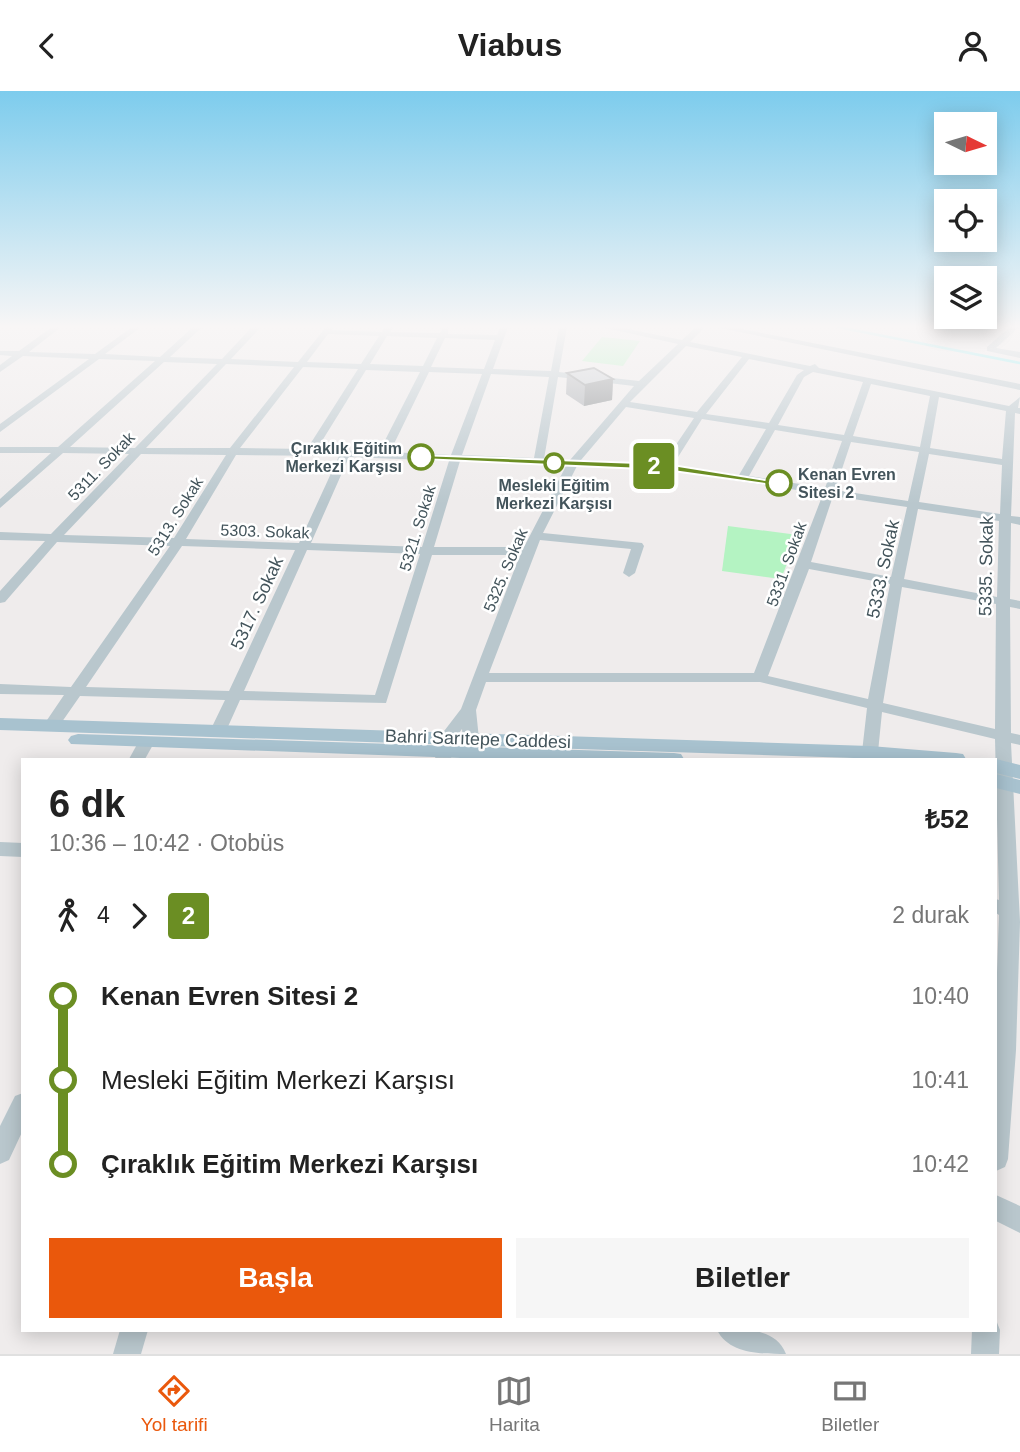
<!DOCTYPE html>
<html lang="tr">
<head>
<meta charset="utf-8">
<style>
	:root { --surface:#fff; --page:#f6f6f6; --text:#222; --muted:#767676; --line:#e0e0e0; --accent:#ea580c }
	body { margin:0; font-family:Helvetica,sans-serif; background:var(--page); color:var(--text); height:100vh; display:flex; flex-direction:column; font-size:26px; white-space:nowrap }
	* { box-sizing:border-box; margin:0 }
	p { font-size:23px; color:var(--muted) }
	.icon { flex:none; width:38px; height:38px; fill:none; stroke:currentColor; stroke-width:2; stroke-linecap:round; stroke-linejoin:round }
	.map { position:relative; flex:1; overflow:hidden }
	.drawer { position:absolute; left:21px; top:667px; width:976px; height:574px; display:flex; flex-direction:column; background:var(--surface); border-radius:0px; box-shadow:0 4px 18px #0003 }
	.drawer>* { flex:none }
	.badge { padding:0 14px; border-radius:5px; font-size:24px; line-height:46px }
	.needle { width:46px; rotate:95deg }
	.tools { position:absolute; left:934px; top:21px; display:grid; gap:14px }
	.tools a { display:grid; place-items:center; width:63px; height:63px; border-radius:0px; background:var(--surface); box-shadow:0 4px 18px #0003; font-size:35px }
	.map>.badge { position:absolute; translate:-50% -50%; box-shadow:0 0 0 4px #fff }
	.legs { display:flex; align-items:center; gap:10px; height:77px; padding:0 28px; font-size:23px }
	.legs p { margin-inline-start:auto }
	.head { display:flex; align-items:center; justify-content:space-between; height:119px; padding:0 28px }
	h1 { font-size:38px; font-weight:800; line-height:52px }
	.action { display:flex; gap:14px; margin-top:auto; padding:14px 28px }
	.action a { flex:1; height:80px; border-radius:0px; background:var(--accent); color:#fff; font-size:28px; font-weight:800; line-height:80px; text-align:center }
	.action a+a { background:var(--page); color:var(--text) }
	ul { padding:0 28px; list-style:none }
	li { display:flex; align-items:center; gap:24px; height:84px; font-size:26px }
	li i { display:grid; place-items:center; width:10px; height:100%; margin:0 9px; background:currentColor }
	li i::after { content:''; width:18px; height:18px; margin:-9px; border:5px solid; border-radius:50%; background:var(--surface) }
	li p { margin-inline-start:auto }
	li:first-child i { background:linear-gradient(#0000 50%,currentColor 0) }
	li:last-child i { background:linear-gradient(currentColor 50%,#0000 0) }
	header { display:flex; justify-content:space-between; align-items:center; height:91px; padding:0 28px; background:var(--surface); font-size:32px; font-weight:800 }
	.menu { display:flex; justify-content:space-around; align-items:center; height:98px; border-top:2px solid var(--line); background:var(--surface); font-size:19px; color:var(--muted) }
	.menu a { display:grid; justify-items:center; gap:4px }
	.menu .current { color:var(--accent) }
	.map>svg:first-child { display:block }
</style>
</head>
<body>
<header><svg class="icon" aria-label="back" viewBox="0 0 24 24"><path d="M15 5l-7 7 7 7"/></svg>Viabus<svg class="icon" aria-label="person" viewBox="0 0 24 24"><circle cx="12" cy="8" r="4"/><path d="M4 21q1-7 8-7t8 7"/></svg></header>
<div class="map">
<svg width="1020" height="1263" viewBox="0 0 1020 1263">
	<rect width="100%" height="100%" fill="#efecec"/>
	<!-- green -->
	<g fill="#b4f3c2">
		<polygon points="602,246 640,250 623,275 582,270"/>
		<polygon points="728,435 798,444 781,488 722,480"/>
	</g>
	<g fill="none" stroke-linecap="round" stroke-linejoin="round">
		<!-- stream -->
		<polyline stroke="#7deff4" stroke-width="2.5" points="838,236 1020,272"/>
		<!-- minor -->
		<g fill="#b9c7cd" fill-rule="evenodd">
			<path d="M 52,236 L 61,236 L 29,261 L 95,263 L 132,236 L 141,236 L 105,263 L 160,266 L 193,236 L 202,236 L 170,266 L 222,268 L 252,236 L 261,236 L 231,268 L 298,271 L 326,236 L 334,236 L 332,239 L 382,241 L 385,236 L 393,236 L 390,241 L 440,242 L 443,236 L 448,236 L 448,243 L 497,244 L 500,236 L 508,236 L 493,278 L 551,280 L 559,236 L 567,236 L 559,281 L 639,290 L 678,253 L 601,236 L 618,236 L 682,249 L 696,236 L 705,236 L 690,251 L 810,275 L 815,273 L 819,277 L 1009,315 L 1020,306 L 1018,317 L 1020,317 L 1020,323 L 1015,322 L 1011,425 L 1020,426 L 1020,434 L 1011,432 L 1010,508 L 1020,510 L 1020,518 L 1010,516 L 1011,642 L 1020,644 L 1020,654 L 1011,652 L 1020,831 L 1016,959 L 1008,1068 L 1005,1076 L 996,1080 L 996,910 L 999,824 L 996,822 L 996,808 L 999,809 L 995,648 L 882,621 L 878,661 L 870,666 L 862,661 L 867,617 L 760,591 L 486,591 L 476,619 L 479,648 L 475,668 L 459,668 L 463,648 L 462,638 L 454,649 L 451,668 L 435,668 L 438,648 L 461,618 L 520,464 L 432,464 L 386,612 L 240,609 L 226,640 L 218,645 L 210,640 L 225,609 L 80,605 L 57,638 L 45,638 L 43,635 L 64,604 L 0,603 L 0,593 L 71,596 L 170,455 L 57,451 L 5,511 L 0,512 L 0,500 L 45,450 L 0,449 L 0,441 L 51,443 L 129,363 L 63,362 L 0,417 L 0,408 L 51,362 L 0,362 L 0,356 L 58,356 L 155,270 L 99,268 L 0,341 L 0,333 L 89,268 L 23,265 L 0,281 L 0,274 L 12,265 L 0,264 L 0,260 L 19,260 ZM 328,243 L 379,245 L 361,273 L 307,271 ZM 387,245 L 437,247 L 423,275 L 370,273 ZM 445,247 L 495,249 L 484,278 L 431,276 ZM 686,255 L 742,266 L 697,321 L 630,311 ZM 749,268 L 804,279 L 797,284 L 769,332 L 706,323 ZM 164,271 L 217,273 L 135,357 L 70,356 ZM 226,273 L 294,276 L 230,357 L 146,357 ZM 303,276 L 358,278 L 307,358 L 240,357 ZM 366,279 L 420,281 L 379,361 L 317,358 ZM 429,281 L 482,283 L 451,364 L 390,361 ZM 813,281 L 863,291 L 844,344 L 778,334 L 804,286 ZM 491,283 L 549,286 L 534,367 L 462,364 ZM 558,286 L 634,295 L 570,369 L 544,368 ZM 871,293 L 930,305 L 920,356 L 853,345 ZM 939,306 L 1006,320 L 1002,368 L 930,357 ZM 626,316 L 694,327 L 663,373 L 581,369 ZM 702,328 L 766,338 L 739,384 L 673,374 ZM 775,339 L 842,350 L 825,397 L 749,385 ZM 851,351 L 919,361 L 908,410 L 835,399 ZM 141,363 L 226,364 L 174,447 L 64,444 ZM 929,363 L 1002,374 L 1000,423 L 919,411 ZM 236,364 L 339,365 L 299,452 L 186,448 ZM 349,366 L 449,370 L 422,456 L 311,452 ZM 460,370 L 566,375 L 524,456 L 434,456 ZM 577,375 L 666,379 L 823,403 L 754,582 L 489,582 L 540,449 L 631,458 L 623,482 L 629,486 L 635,482 L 644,455 L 642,452 L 543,442 ZM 833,405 L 907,416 L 891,486 L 811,471 ZM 918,418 L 999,430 L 997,506 L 904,488 ZM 182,455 L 295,459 L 229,600 L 86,596 ZM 307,459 L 420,463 L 375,604 L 244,600 ZM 809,478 L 890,493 L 868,608 L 768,585 ZM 902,496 L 996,513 L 995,638 L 883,612 Z"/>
			<polygon points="715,236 732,236 1020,293 1020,299"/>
			<polygon points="1010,236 1019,236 996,257 1020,261 1020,267 987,260 987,256"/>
			<polygon points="146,647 154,652 145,668 129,668 140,648"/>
			<polygon points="0,751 23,752 23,766 0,765"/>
			<polygon points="23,1002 23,1039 9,1069 0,1073 0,1035 15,1005"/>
			<polygon points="996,1104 1020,1115 1020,1142 996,1130"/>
			<polygon points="996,1229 1000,1239 999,1263 971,1263 972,1239 996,1239"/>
			<polygon points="120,1239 148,1239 141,1263 113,1263"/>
			<path d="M 717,1239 C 742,1239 775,1235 786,1263 C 761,1263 729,1263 717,1239 Z"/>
		</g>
		<!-- major -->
		<g fill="#a8c2cf" fill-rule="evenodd">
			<polygon points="0,627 870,655 956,662 963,663 966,668 884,668 0,639"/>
			<polygon points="78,643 674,662 681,663 684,668 489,668 71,653 68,649 71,645"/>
			<polygon points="996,668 1020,674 1020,688 996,682"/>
			<polygon points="996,683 1020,689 1020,703 996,697"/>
		</g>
	</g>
	<!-- wall -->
	<polygon fill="#acb0b5" points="567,282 613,288 612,309 584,315 566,303"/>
	<!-- shaded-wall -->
	<polygon fill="#8c9093" points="613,288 612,309 584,315 585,294"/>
	<!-- building -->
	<polygon fill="#c8cdd2" stroke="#8c9093" stroke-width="2" points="594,277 613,288 585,294 567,282"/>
	<!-- sky -->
	<linearGradient id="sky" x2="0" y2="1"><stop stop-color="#7dcced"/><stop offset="0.57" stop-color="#f8f6f6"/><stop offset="1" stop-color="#f8f6f6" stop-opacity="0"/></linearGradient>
	<rect width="1020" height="413" fill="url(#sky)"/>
	<!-- line-1 -->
	<polygon fill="#6b8e23" stroke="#fff" stroke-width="2" points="418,364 666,373 784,392 779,395 666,379 421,368 418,368"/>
	<!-- markers -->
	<g fill="#fff" stroke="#6b8e23" stroke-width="3.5">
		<circle cx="421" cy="366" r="12"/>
		<circle cx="554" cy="372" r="9"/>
		<circle cx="779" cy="392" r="12"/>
	</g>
	<g text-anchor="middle" stroke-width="5" stroke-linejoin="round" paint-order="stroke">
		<!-- far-stop labels -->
		<g font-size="16" font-weight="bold" fill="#43545b" stroke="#fff" text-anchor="end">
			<text x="402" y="363">Çıraklık Eğitim<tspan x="402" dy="18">Merkezi Karşısı</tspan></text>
			<text x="798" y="389" text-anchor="start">Kenan Evren<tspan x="798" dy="18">Sitesi 2</tspan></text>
			<text x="554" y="400" text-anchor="middle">Mesleki Eğitim<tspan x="554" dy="18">Merkezi Karşısı</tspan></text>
		</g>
		<!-- far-street labels -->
		<g font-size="16" fill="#43545b" stroke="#fff">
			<text transform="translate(101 375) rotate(-46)" y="6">5311. Sokak</text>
			<text transform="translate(175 425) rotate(-58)" y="6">5313. Sokak</text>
			<text transform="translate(417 437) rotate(-73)" y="6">5321. Sokak</text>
			<text transform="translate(265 440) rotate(2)" y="6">5303. Sokak</text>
			<text transform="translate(786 473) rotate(-70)" y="6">5331. Sokak</text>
			<text transform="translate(505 479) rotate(-67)" y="6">5325. Sokak</text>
		</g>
		<!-- street labels -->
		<g font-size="18" fill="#43545b" stroke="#fff">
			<text transform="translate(986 475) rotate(-89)" y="6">5335. Sokak</text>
			<text transform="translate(883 478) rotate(-78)" y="6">5333. Sokak</text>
			<text transform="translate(257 512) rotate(-65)" y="6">5317. Sokak</text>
			<text transform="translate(478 648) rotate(2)" y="6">Bahri Sarıtepe Caddesi</text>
		</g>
	</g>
</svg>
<div class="tools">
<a><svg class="needle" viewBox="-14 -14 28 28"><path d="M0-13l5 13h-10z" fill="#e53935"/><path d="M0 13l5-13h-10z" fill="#767676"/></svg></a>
<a><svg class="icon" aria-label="locate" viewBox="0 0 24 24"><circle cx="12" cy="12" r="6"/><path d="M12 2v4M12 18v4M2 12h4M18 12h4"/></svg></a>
<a><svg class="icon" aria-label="layers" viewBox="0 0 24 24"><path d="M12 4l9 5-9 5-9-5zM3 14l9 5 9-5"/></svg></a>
</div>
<b class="badge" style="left:654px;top:375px;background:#6b8e23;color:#fff">2</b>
<section class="drawer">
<div class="head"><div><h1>6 dk</h1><p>10:36 – 10:42 · Otobüs</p></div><b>₺52</b></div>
<div class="legs"><svg class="icon" aria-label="walk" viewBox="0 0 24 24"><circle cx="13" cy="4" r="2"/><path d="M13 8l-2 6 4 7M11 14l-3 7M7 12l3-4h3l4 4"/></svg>4<svg class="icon" aria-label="forward" viewBox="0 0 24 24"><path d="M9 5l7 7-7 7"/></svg><b class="badge" style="background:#6b8e23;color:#fff">2</b><p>2 durak</p></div>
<ul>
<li><i style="color:#6b8e23"></i><b>Kenan Evren Sitesi 2</b><p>10:40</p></li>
<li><i style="color:#6b8e23"></i><span>Mesleki Eğitim Merkezi Karşısı</span><p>10:41</p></li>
<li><i style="color:#6b8e23"></i><b>Çıraklık Eğitim Merkezi Karşısı</b><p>10:42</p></li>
</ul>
<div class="action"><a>Başla</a><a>Biletler</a></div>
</section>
</div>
<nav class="menu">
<a class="current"><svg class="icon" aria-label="directions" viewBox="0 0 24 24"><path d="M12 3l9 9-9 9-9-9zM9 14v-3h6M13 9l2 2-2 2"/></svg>Yol tarifi</a>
<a><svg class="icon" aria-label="map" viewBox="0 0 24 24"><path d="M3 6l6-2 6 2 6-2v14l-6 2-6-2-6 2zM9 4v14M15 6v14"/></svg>Harita</a>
<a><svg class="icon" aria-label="tickets" viewBox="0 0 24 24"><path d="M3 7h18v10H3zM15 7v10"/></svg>Biletler</a>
</nav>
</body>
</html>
